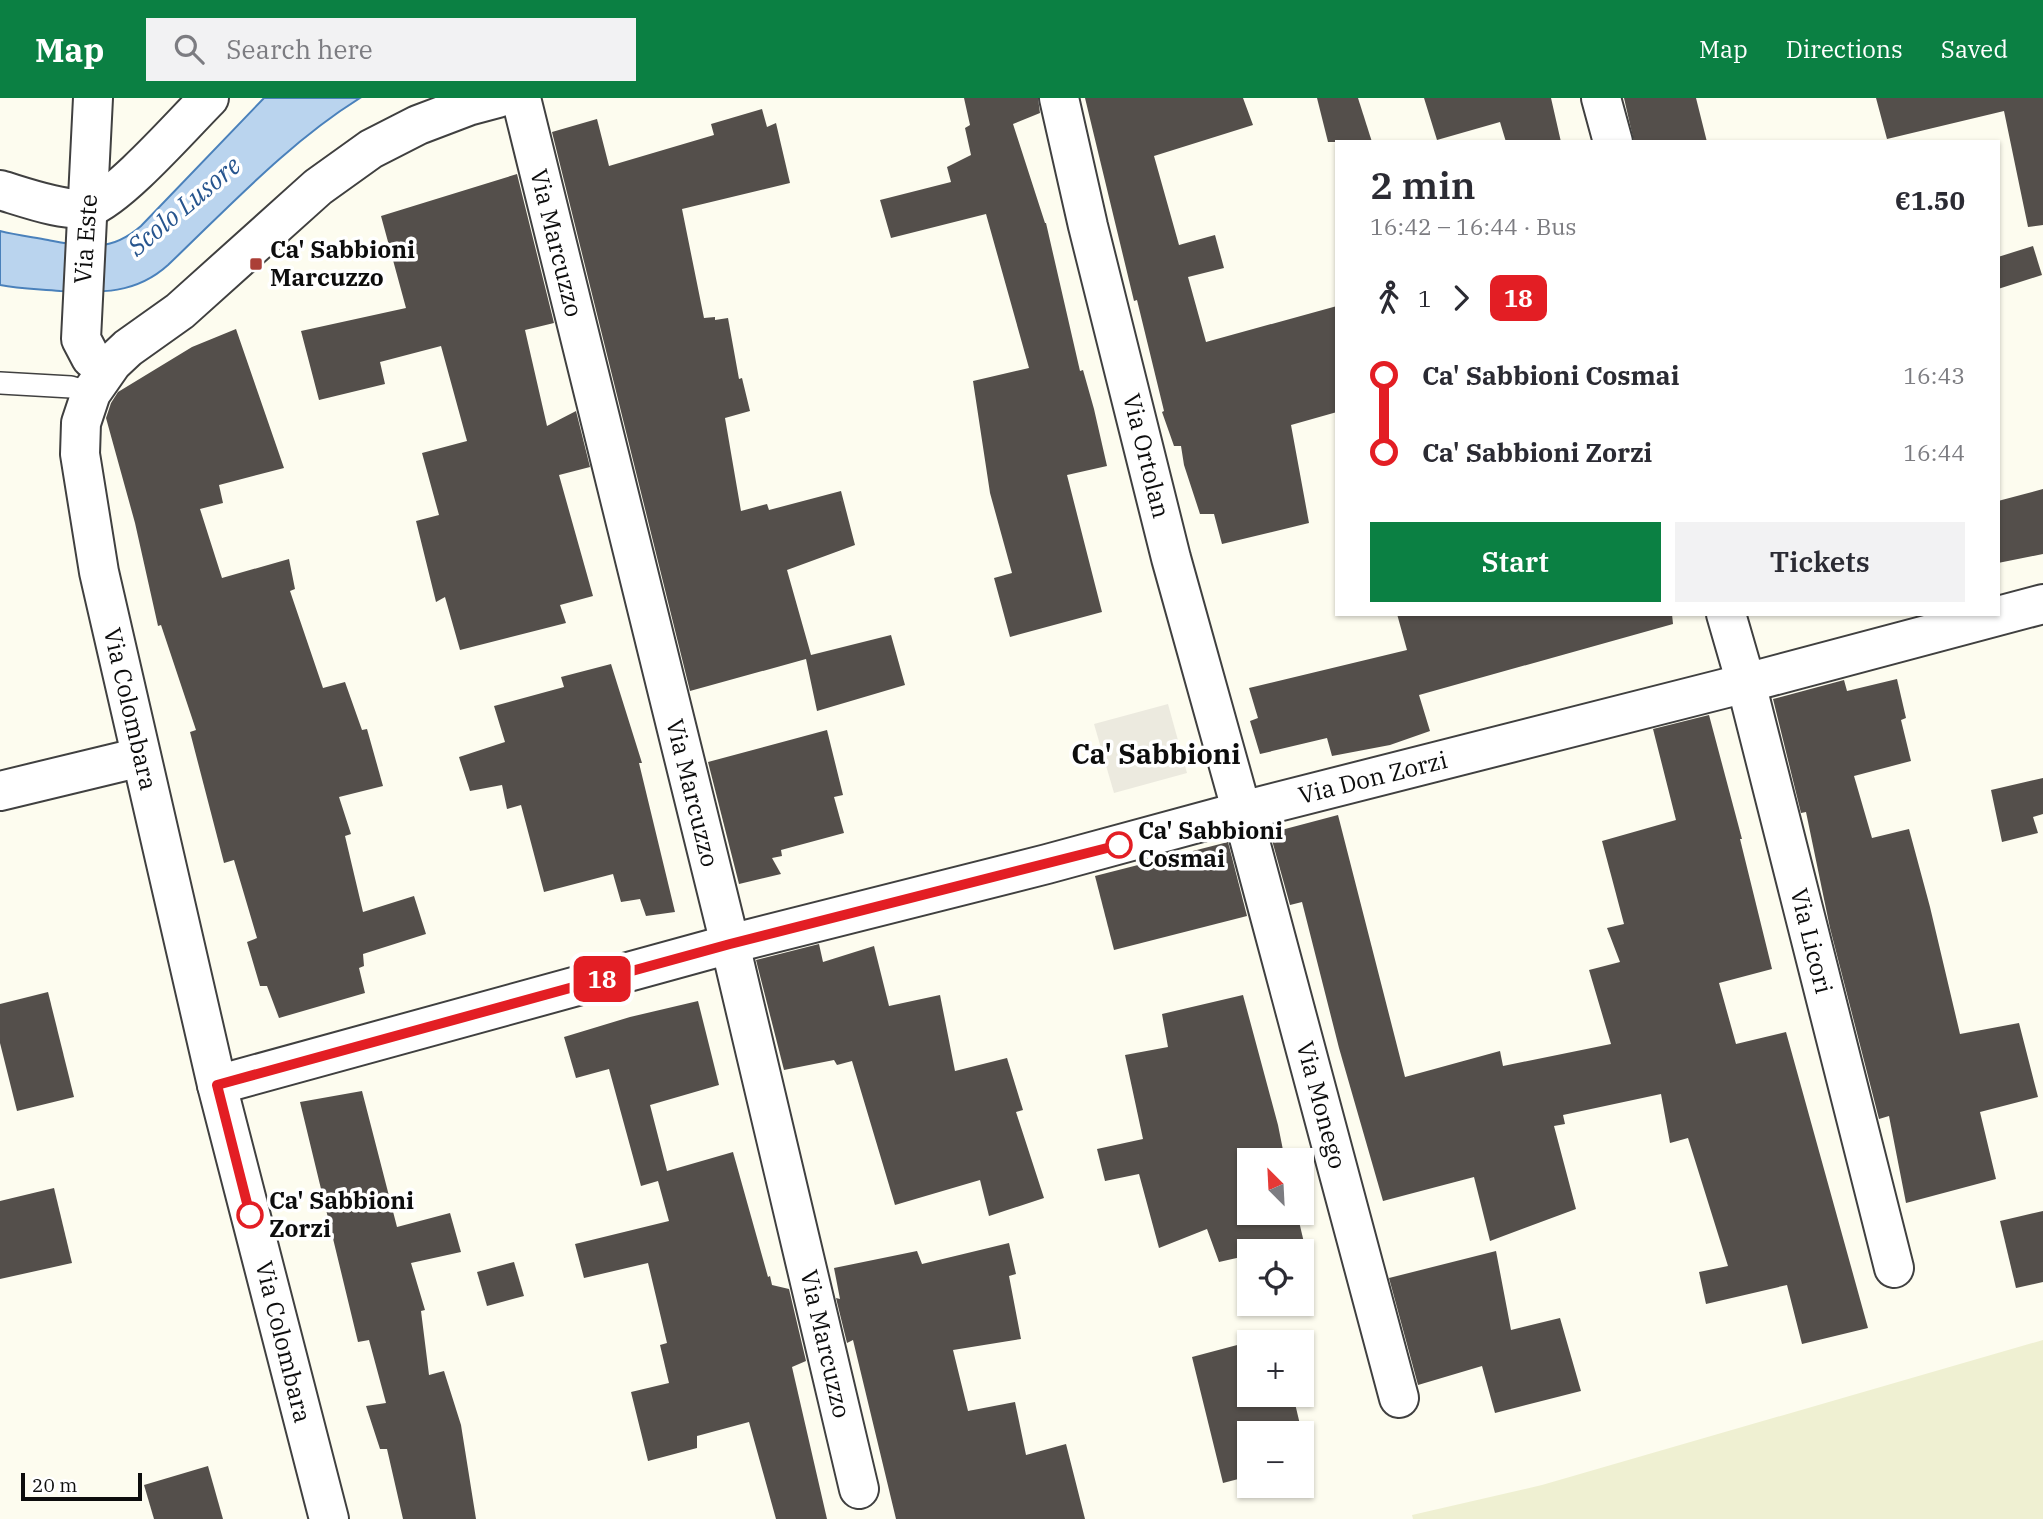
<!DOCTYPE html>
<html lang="en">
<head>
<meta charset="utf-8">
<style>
	:root { --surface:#fff; --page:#f2f2f3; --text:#2b2b33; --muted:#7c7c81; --accent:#0b8043 }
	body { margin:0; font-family:"IBM Plex Serif",serif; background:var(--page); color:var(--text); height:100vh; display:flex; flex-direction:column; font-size:26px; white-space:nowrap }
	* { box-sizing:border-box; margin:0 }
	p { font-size:23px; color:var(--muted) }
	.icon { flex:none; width:38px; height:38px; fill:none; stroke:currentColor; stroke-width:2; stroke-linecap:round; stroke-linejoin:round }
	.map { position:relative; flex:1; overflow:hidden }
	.panel { position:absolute; left:1335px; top:42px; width:665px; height:476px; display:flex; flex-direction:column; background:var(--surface); border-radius:0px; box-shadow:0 2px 5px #0004 }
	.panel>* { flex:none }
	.badge { padding:0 14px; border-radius:10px; font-size:24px; line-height:46px }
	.needle { width:46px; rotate:336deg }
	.controls { position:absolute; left:1237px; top:1050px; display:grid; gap:14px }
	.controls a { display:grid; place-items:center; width:77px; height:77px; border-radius:0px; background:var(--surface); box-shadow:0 2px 5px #0004; font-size:35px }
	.scale { position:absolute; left:21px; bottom:18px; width:121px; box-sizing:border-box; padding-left:7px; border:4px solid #0d0d0d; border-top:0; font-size:19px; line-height:24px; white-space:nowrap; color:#0d0d0d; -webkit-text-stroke:5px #fff; paint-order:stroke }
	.map>.badge { position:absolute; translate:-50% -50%; box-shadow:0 0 0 4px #fff }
	.legs { display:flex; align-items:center; gap:10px; height:77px; padding:0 35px; font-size:23px }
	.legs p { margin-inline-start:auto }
	.summary { display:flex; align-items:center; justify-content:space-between; height:119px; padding:0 35px }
	h1 { font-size:38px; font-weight:600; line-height:52px }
	.cta { display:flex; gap:14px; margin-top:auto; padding:14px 35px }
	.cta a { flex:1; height:80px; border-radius:0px; background:var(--accent); color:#fff; font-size:28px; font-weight:600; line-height:80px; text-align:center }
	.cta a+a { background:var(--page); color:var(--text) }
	ul { padding:0 35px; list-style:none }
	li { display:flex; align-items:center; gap:24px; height:77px; font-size:26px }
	li i { display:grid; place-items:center; width:10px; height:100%; margin:0 9px; background:currentColor }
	li i::after { content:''; width:18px; height:18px; margin:-9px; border:5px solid; border-radius:50%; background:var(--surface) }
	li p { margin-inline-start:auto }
	li:first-child i { background:linear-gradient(#0000 50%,currentColor 0) }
	li:last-child i { background:linear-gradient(currentColor 50%,#0000 0) }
	header { display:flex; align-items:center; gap:42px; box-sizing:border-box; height:98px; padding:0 35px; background:var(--accent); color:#fff }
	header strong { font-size:33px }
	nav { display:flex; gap:38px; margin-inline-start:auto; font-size:24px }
	.search { width:490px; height:63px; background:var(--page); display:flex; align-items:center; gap:18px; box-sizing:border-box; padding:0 24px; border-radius:0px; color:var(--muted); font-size:26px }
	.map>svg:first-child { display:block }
</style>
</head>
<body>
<header>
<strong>Map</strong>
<div class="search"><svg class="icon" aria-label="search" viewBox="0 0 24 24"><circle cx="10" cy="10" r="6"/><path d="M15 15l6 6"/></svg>Search here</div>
<nav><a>Map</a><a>Directions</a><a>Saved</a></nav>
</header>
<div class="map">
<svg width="2043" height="1421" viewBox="0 0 2043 1421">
	<rect width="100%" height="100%" fill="#fdfcef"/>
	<!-- farmland -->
	<polygon fill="#eff0d2" points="2043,1242 2043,1421 1413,1421 1412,1417 1542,1387"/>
	<!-- plaza -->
	<polygon fill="#eceadf" points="1168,606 1187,675 1114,695 1094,626"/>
	<!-- water -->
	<path fill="#bad4ee" stroke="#4a81bb" stroke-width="2" d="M 264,0 L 360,0 C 288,45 229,109 168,167 C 136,196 101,195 60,193 C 40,191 20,191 0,187 L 0,133 C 16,137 32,139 48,142 C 86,149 110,155 141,128 Z"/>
	<!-- building -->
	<g fill="#544f4b">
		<polygon points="964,0 1038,0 1040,15 1013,26 1045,125 1046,125 1080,273 1083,272 1094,311 1107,368 1067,377 1102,514 1010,539 994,480 1012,475 990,395 973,283 1029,270 986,116 891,140 880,102 951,84 947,69 971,57 965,30 970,27"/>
		<polygon points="1085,0 1243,0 1253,27 1154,58 1179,147 1215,137 1224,170 1188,179 1206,244 1337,208 1337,314 1291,327 1309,425 1222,446 1214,416 1200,416 1184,367 1181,348 1174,348 1162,314 1164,313 1137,202 1134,203"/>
		<polygon points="1317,0 1358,0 1372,44 1328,44"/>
		<polygon points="1424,0 1551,0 1561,44 1506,44 1500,24 1437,42"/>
		<polygon points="1624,0 1696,0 1707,44 1634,44"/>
		<polygon points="1876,0 2043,0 2043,127 2028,129 2004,13 1887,41"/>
		<polygon points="762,11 767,29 776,25 790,85 682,111 704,220 715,219 715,222 728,220 739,281 742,280 750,313 725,320 741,413 767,406 769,412 841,393 855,447 787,472 811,557 891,537 905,587 817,613 806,561 690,593 552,34 597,21 609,68 714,37 711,26"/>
		<polygon points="517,76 554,225 525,232 547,328 576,313 590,369 559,377 593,498 560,507 566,525 460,552 445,499 436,504 416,423 439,417 422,355 467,343 441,248 380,264 385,286 319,302 301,233 406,210 381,118"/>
		<polygon points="2033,148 2042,177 1998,191 1998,159"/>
		<polygon points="236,231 284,370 219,387 223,405 200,411 222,480 289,461 295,491 290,493 323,590 345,584 362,632 367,631 383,688 339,699 351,736 345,738 363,814 414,798 426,836 363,856 364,868 359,870 365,895 279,920 267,888 260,888 247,844 257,840 234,762 224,765 190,634 196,632 161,527 158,528 135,425 106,320 111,305 118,294 192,249"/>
		<polygon points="2043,391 2043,456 1998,465 1998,403"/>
		<polygon points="1397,516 1672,516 1673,526 1419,597 1430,633 1390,647 1332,658 1327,640 1260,656 1250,623 1258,620 1249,590 1407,552"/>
		<polygon points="611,566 642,665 639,665 675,814 646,818 640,801 621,804 613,776 544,794 521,707 507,711 502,687 470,693 459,659 505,644 494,608 564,589 561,579"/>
		<polygon points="1897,581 1906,620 1901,622 1911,663 1854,678 1872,740 1909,731 1930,809 1960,936 2019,925 2038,999 1980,1014 1996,1081 1906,1105 1889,1018 1879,1021 1830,830 1806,714 1801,715 1773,601 1844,582 1847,593"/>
		<polygon points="1709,617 1742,741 1740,741 1772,871 1719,885 1736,946 1786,934 1868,1230 1802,1246 1787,1187 1706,1206 1699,1174 1728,1168 1688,1040 1670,1045 1661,996 1563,1017 1565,1026 1554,1028 1576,1111 1490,1143 1474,1079 1383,1103 1339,950 1302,804 1290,807 1270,735 1338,717 1405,979 1500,953 1503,968 1611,946 1589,872 1620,864 1607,830 1624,826 1602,743 1676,722 1653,631"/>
		<polygon points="827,632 843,697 834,699 844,735 781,752 782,758 772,760 781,776 739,786 708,664"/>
		<polygon points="2043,680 2043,716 2033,719 2038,735 2002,744 1991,692"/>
		<polygon points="1228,744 1247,818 1114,852 1095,778"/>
		<polygon points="819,846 823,864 874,848 889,908 940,897 955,973 1007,960 1023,1012 1016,1014 1044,1100 989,1118 980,1082 895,1107 852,963 837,967 834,962 784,972 756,862"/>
		<polygon points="48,894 74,999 17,1013 0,945 0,906"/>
		<polygon points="1243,897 1278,1027 1285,1062 1250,1062 1250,1115 1297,1115 1306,1153 1250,1153 1250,1157 1219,1164 1207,1131 1159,1150 1139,1076 1105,1083 1097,1051 1143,1041 1125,957 1168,949 1162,916"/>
		<polygon points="698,903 719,987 650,1007 667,1073 733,1054 768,1179 770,1178 772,1187 789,1191 806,1263 792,1269 827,1421 776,1421 749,1324 697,1338 697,1350 648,1363 631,1294 669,1285 660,1247 667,1245 648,1165 584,1180 575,1146 669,1123 658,1083 641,1088 609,971 576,980 564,939 630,919"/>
		<polygon points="362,993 397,1129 450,1115 461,1154 411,1165 425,1212 421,1213 429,1277 444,1273 461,1327 476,1421 403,1421 387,1351 380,1351 366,1308 386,1305 369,1242 358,1244 300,1004"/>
		<polygon points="54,1090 72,1165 0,1181 0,1103"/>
		<polygon points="2043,1113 2043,1184 2016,1190 2000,1123"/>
		<polygon points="1009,1145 1016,1176 1009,1178 1021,1241 953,1252 968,1313 1015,1304 1026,1357 1066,1346 1085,1421 896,1421 853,1242 847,1245 836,1200 840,1201 834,1170 917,1153 922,1166"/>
		<polygon points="1496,1153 1511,1232 1560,1220 1581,1293 1495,1315 1482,1268 1418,1287 1389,1180"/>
		<polygon points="514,1164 524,1198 487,1208 477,1174"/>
		<polygon points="1279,1236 1281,1244 1250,1244 1250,1297 1293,1297 1302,1335 1250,1335 1250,1378 1223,1385 1192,1259"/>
		<polygon points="208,1368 223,1421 154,1421 144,1387"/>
	</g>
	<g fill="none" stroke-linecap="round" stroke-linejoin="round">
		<!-- service casing -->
		<g stroke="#404040" stroke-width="24">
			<polyline id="service" points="0,285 71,289 91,295"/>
		</g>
		<!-- minor casing -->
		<g stroke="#404040" stroke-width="42">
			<g id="minor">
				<polyline points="93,0 81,241 91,260 106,272"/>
				<polyline points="521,0 730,846 859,1391"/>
				<polyline points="1059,0 1088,128 1171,460 1248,736 1399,1300"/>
				<polyline points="1601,0 1613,44"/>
				<path d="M 0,92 C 21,98 69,116 90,109 C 120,98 183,26 209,0"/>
				<polyline points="1726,516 1746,585 1894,1170"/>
				<polyline points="0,693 141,659"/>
				<polyline points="217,987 730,846 1047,766 1242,713 1746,585 2043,506"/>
				<polyline points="329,1421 217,987 99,474 80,356 81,325 91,295 112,265 128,250 180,213 318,89 371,51 418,27 468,8 498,0"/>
			</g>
		</g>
		<!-- service -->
		<use href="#service" stroke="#fff" stroke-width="21"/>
		<!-- minor -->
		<use href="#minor" stroke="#fff" stroke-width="38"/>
	</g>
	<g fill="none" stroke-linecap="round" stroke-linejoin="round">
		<!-- line-1 casing -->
		<g stroke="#fff" stroke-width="16">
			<polyline id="line-1" points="250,1117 217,987 730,846 1119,747"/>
		</g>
		<!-- line-1 -->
		<use href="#line-1" stroke="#e31e24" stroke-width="10"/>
	</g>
	<!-- markers -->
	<rect fill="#ab3f37" stroke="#fff" stroke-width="2.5" x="249" y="159" width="14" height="14" rx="3.5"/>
	<g fill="#fff" stroke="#e31e24" stroke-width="3.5">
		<circle cx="1119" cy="747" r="12"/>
		<circle cx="250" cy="1117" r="12"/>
	</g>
	<g text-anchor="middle" stroke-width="7" stroke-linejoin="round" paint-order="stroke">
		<!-- street labels -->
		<g font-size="24" fill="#0d0d0d" stroke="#fff">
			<text transform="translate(86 141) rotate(-86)" y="8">Via Este</text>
			<text transform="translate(556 145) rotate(76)" y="8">Via Marcuzzo</text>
			<text transform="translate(1146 358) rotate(76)" y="8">Via Ortolan</text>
			<text transform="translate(130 611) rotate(77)" y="8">Via Colombara</text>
			<text transform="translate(1373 680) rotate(-14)" y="8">Via Don Zorzi</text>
			<text transform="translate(692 695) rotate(76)" y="8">Via Marcuzzo</text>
			<text transform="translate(1811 843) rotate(76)" y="8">Via Licori</text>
			<text transform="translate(1321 1007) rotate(75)" y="8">Via Monego</text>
			<text transform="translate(283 1244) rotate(76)" y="8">Via Colombara</text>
			<text transform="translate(825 1246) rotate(77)" y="8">Via Marcuzzo</text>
		</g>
		<!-- poi labels -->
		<g font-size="24" font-weight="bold" fill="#0d0d0d" stroke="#fff" text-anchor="start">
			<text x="270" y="160">Ca' Sabbioni<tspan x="270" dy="28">Marcuzzo</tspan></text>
		</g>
		<!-- stop labels -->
		<g font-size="24" font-weight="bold" fill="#0d0d0d" stroke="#fff" text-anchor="start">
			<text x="1138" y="741">Ca' Sabbioni<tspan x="1138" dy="28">Cosmai</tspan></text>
			<text x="269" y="1111">Ca' Sabbioni<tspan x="269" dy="28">Zorzi</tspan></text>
		</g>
		<!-- water labels -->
		<g font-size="26" font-style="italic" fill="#27558e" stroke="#fff">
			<text transform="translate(184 108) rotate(-40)" y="9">Scolo Lusore</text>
		</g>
		<!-- quarter labels -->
		<g font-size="28" font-weight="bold" fill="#0d0d0d" stroke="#fff">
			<text x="1156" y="666">Ca' Sabbioni</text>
		</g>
	</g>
</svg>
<div class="controls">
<a><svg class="needle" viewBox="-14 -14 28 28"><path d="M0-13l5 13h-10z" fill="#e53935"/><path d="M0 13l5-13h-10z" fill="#7c7c81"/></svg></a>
<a><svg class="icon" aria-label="locate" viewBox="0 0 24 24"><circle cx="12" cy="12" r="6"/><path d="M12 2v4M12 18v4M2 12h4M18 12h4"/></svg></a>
<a>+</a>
<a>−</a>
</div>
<div class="scale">20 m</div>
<b class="badge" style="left:602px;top:881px;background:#e31e24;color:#fff">18</b>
<section class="panel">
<div class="summary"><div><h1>2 min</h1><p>16:42 – 16:44 · Bus</p></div><b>€1.50</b></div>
<div class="legs"><svg class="icon" aria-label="walk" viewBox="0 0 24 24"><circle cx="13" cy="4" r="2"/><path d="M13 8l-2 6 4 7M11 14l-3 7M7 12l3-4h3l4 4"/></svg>1<svg class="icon" aria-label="forward" viewBox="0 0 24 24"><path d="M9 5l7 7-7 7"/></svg><b class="badge" style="background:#e31e24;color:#fff">18</b></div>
<ul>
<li><i style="color:#e31e24"></i><b>Ca' Sabbioni Cosmai</b><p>16:43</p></li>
<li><i style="color:#e31e24"></i><b>Ca' Sabbioni Zorzi</b><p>16:44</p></li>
</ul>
<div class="cta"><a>Start</a><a>Tickets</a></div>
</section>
</div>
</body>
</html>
